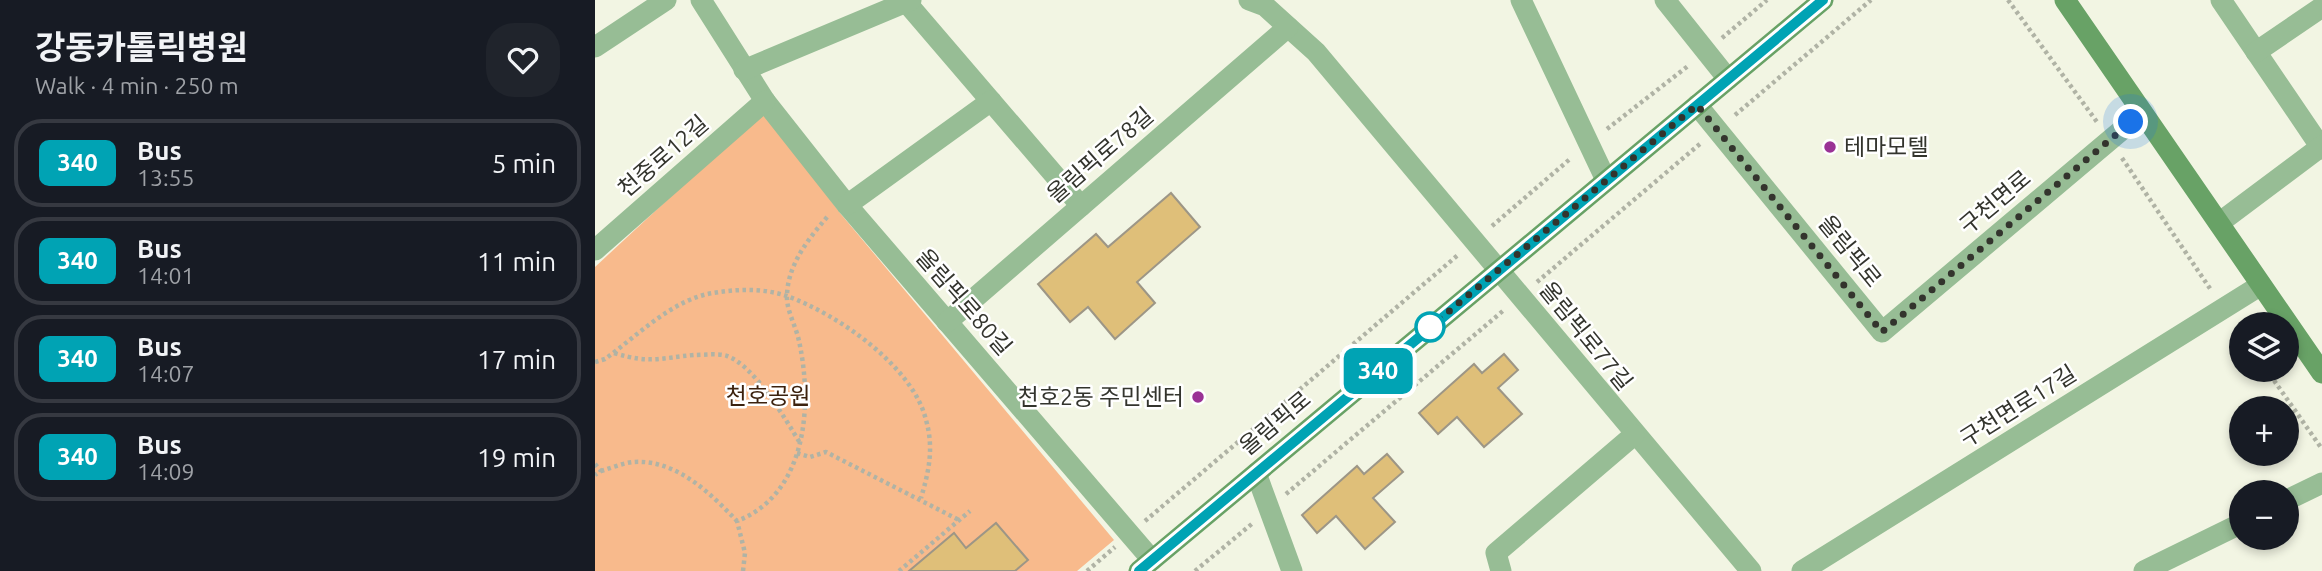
<!DOCTYPE html>
<html lang="en">
<head>
<meta charset="utf-8">
<style>
	:root { --surface:#171b24; --page:#20242c; --text:#f1f3f6; --muted:#9ea1a6; --line:#363941 }
	body { margin:0; font-family:Ubuntu,"Noto Sans KR",sans-serif; background:var(--page); color:var(--text); height:100vh; display:flex; flex-direction:column; font-size:26px; white-space:nowrap }
	* { box-sizing:border-box; margin:0 }
	p { font-size:23px; color:var(--muted) }
	.icon { flex:none; width:38px; height:38px; fill:none; stroke:currentColor; stroke-width:2; stroke-linecap:round; stroke-linejoin:round }
	.map { position:relative; flex:1; overflow:hidden }
	.drawer { display:flex; flex-direction:column; background:var(--surface); width:595px }
	.drawer>* { flex:none }
	.badge { padding:0 14px; border-radius:10px; font-size:24px; line-height:46px }
	.tools { position:absolute; left:1634px; top:312px; display:grid; gap:14px }
	.tools a { display:grid; place-items:center; width:70px; height:70px; border-radius:50%; background:var(--surface); box-shadow:0 4px 10px #0003; font-size:35px }
	.you { position:absolute; width:35px; height:35px; margin:-18px; border:5px solid #fff; border-radius:50%; background:#1a73e8; box-shadow:0 0 0 10px #1a73e833 }
	.map>.badge { position:absolute; translate:-50% -50%; box-shadow:0 0 0 4px #fff }
	.round { display:grid; place-items:center; flex:none; width:74px; height:74px; border-radius:28px; background:var(--page) }
	.overview { display:flex; align-items:center; justify-content:space-between; height:119px; padding:0 35px }
	h1 { font-size:33px; font-weight:700; line-height:52px }
	ul { padding:0; list-style:none }
	li { display:flex; align-items:center; gap:21px; height:88px; margin:0 14px 10px; padding:0 21px; border:4px solid var(--line); border-radius:28px }
	li div { flex:1 }
	li b { display:block; font-size:26px }
	li em { font-style:normal }
	li .badge { min-width:77px; font-weight:700; text-align:center }
	main { display:flex; flex:1; min-height:0 }
	.map>svg:first-child { display:block }
</style>
</head>
<body>
<main>
<section class="drawer">
<div class="overview"><div><h1>강동카톨릭병원</h1><p>Walk · 4 min · 250 m</p></div><a class="round"><svg class="icon" aria-label="heart" viewBox="0 0 24 24"><path d="M12 20l-8-8c-3-5 5-10 8-4 3-6 11-1 8 4z"/></svg></a></div>
<ul>
<li><span class="badge" style="background:#00a3b4;color:#fff">340</span><div><b>Bus</b><p>13:55</p></div><em>5 min</em></li>
<li><span class="badge" style="background:#00a3b4;color:#fff">340</span><div><b>Bus</b><p>14:01</p></div><em>11 min</em></li>
<li><span class="badge" style="background:#00a3b4;color:#fff">340</span><div><b>Bus</b><p>14:07</p></div><em>17 min</em></li>
<li><span class="badge" style="background:#00a3b4;color:#fff">340</span><div><b>Bus</b><p>14:09</p></div><em>19 min</em></li>
</ul>
</section>
<div class="map">
<svg width="1727" height="571" viewBox="0 0 1727 571">
	<rect width="100%" height="100%" fill="#f2f5e3"/>
	<!-- green -->
	<polygon fill="#f8ba8c" points="169,110 245,213 519,540 482,571 0,571 0,267"/>
	<!-- building -->
	<g fill="#dfbf79" stroke="#9d9686" stroke-width="2">
		<polygon points="576,193 605,227 542,282 560,303 520,339 493,307 475,322 443,284 501,234 513,247"/>
		<polygon points="909,354 923,370 903,388 927,414 889,447 862,417 843,434 824,413 879,364 887,373"/>
		<polygon points="792,454 808,472 778,498 800,522 770,549 741,516 722,533 707,515 762,466 769,474"/>
		<polygon points="401,523 433,560 420,571 314,571 359,533 371,548"/>
	</g>
	<g fill="none" stroke-linecap="round" stroke-linejoin="round">
		<!-- path -->
		<g stroke="#b0b3a5" stroke-width="4.5" stroke-dasharray="3.5 3.5" stroke-linecap="butt">
			<polyline points="1413,0 1502,122"/>
			<polyline points="1127,38 1172,0"/>
			<polyline points="1140,115 1276,0"/>
			<polyline points="1012,129 1093,66"/>
			<polyline points="1527,158 1616,290"/>
			<polyline points="897,226 975,159"/>
			<polyline points="942,282 1106,143"/>
			<path d="M 19,353 C 56,364 64,358 99,355 C 108,355 124,353 132,356 C 159,365 191,420 205,443"/>
			<path d="M 0,362 L 10,359 C 42,336 78,299 118,293 C 142,289 168,288 192,296 C 242,314 318,366 331,420 C 339,448 334,471 326,498"/>
			<polyline points="1671,369 1727,449"/>
			<polyline points="202,453 215,457 231,452 364,520"/>
			<polyline points="0,464 6,471 0,475"/>
			<path d="M 6,471 C 16,468 28,463 38,462 C 81,459 115,493 142,521"/>
			<polyline points="691,494 909,310"/>
			<polyline points="550,521 863,255"/>
			<path d="M 148,571 L 150,553 L 142,521 C 212,494 218,405 204,341 C 201,326 191,310 192,295 C 193,264 214,238 233,216"/>
			<polyline points="304,571 375,511"/>
			<polyline points="492,571 520,547"/>
			<polyline points="600,571 658,523"/>
		</g>
		<!-- minor -->
		<g stroke="#97bd95" stroke-width="21">
			<polyline points="106,0 170,101 252,205 557,560"/>
			<polyline points="654,0 670,6 721,52 1156,571"/>
			<polyline points="926,0 1011,180"/>
			<polyline points="1070,0 1133,79"/>
			<polyline points="1626,0 1727,149"/>
			<polyline points="311,2 486,206"/>
			<polyline points="0,47 71,0"/>
			<polyline points="1661,52 1727,7"/>
			<polyline points="149,70 316,0"/>
			<polyline points="1102,105 1287,332 1547,113"/>
			<polyline points="252,205 396,101"/>
			<polyline points="1624,223 1727,146"/>
			<polyline points="0,250 170,101"/>
			<polyline points="352,322 693,27"/>
			<polyline points="661,473 697,571"/>
			<polyline points="1692,500 1727,483"/>
			<polyline points="906,571 901,553 1039,435"/>
			<polyline points="1207,571 1666,285"/>
			<polyline points="1549,571 1647,523"/>
		</g>
		<!-- secondary -->
		<g stroke="#68a266" stroke-width="21">
			<polyline points="1470,0 1727,373"/>
			<polyline points="544,571 1228,0"/>
		</g>
	</g>
	<g fill="none" stroke-linecap="round" stroke-linejoin="round">
		<!-- line casing -->
		<g stroke="#fff" stroke-width="16">
			<polyline id="line" points="544,571 1228,0"/>
		</g>
		<!-- line -->
		<use href="#line" stroke="#00a3b4" stroke-width="10"/>
		<!-- walk -->
		<polyline stroke="#33342d" stroke-width="7" stroke-dasharray="0 12.6" points="835,327 1102,105 1287,332 1536,122"/>
	</g>
	<!-- markers -->
	<g fill="#9a3295" stroke="#fff" stroke-width="2.5">
		<circle cx="1235" cy="147" r="7"/>
		<circle cx="603" cy="397" r="7"/>
	</g>
	<circle fill="#fff" stroke="#00a3b4" stroke-width="3.5" cx="835" cy="327" r="14"/>
	<g text-anchor="middle" stroke-width="5" stroke-linejoin="round" paint-order="stroke">
		<!-- poi labels -->
		<g font-size="23" fill="#33342d" stroke="#fff" text-anchor="start">
			<text x="1249" y="155">테마모텔</text>
			<text x="589" y="405" text-anchor="end">천호2동 주민센터</text>
		</g>
		<!-- street labels -->
		<g font-size="23" fill="#33342d" stroke="#fff">
			<text transform="translate(505 155) rotate(-41)" y="8">올림픽로78길</text>
			<text transform="translate(68 156) rotate(-41)" y="8">천중로12길</text>
			<text transform="translate(1400 202) rotate(-40)" y="8">구천면로</text>
			<text transform="translate(1255 251) rotate(51)" y="8">올림픽로</text>
			<text transform="translate(369 302) rotate(49)" y="8">올림픽로80길</text>
			<text transform="translate(991 336) rotate(51)" y="8">올림픽로77길</text>
			<text transform="translate(1423 406) rotate(-32)" y="8">구천면로17길</text>
			<text transform="translate(680 423) rotate(-40)" y="8">올림픽로</text>
		</g>
		<!-- park labels -->
		<g font-size="23" fill="#3c220e" stroke="#fff">
			<text x="173" y="404">천호공원</text>
		</g>
	</g>
</svg>
<div class="tools">
<a><svg class="icon" aria-label="layers" viewBox="0 0 24 24"><path d="M12 4l9 5-9 5-9-5zM3 14l9 5 9-5"/></svg></a>
<a>+</a>
<a>−</a>
</div>
<div class="you" style="left:1536px;top:122px"></div>
<b class="badge" style="left:783px;top:371px;background:#00a3b4;color:#fff">340</b>
</div>
</main>
</body>
</html>
